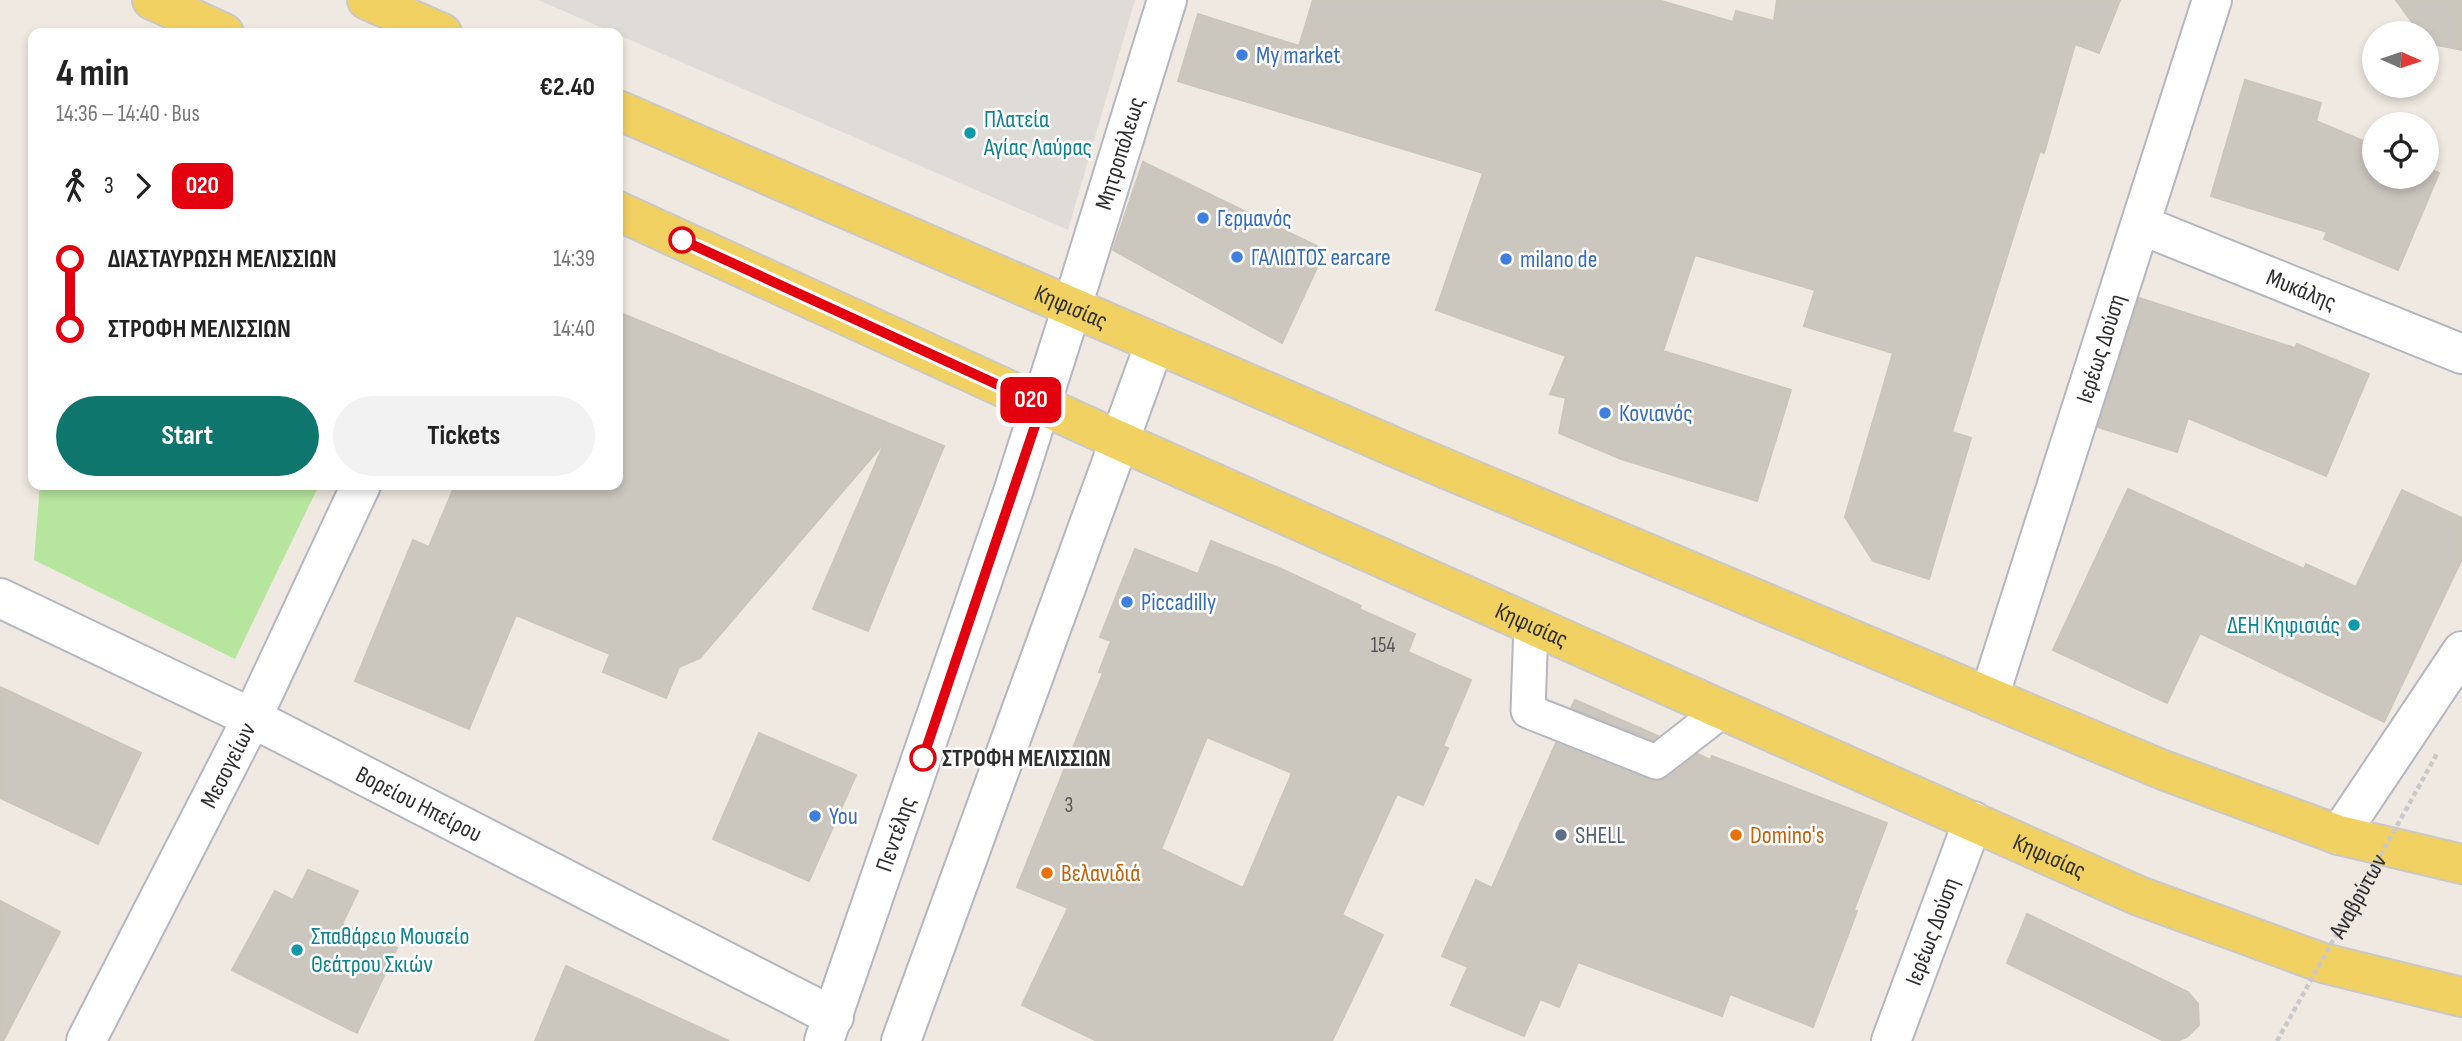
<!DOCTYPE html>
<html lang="en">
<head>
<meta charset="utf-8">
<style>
	:root { --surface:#fff; --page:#f2f2f2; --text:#222; --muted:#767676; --accent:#0f766e }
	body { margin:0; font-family:"Sofia Sans Condensed",sans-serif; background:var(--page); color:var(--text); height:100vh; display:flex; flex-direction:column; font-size:26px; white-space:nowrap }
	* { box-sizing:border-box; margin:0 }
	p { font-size:23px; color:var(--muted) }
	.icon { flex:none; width:38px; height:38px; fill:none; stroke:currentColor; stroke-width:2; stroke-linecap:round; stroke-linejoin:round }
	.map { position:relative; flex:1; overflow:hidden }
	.sheet { position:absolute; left:28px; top:28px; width:595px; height:462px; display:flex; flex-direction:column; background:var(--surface); border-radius:14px; box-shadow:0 4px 10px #0003 }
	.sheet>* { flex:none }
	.badge { padding:0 14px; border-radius:10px; font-size:24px; line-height:46px }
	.needle { width:46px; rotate:93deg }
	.buttons { position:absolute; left:2362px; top:21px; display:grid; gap:14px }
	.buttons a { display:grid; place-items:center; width:77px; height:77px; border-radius:50%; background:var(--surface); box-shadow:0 4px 10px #0003; font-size:35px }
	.map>.badge { position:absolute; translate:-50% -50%; box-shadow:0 0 0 4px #fff }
	.legs { display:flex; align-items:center; gap:10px; height:77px; padding:0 28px; font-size:23px }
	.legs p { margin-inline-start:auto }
	.headline { display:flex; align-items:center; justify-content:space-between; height:119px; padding:0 28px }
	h1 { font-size:38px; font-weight:700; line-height:52px }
	.cta { display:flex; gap:14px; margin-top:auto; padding:14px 28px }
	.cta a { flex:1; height:80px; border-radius:42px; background:var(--accent); color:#fff; font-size:28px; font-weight:700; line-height:80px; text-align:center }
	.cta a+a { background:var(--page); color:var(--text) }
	ul { padding:0 28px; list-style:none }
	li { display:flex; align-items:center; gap:24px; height:70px; font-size:26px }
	li i { display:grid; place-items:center; width:10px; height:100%; margin:0 9px; background:currentColor }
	li i::after { content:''; width:18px; height:18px; margin:-9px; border:5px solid; border-radius:50%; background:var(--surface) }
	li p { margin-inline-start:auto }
	li:first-child i { background:linear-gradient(#0000 50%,currentColor 0) }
	li:last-child i { background:linear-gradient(currentColor 50%,#0000 0) }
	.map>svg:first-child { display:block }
</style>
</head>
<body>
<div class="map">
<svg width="2462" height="1041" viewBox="0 0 2462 1041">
	<rect width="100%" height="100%" fill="#efe9e1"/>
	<!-- green -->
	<polygon fill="#b6e59e" points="40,485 319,485 235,659 34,560"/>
	<!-- plaza -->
	<polygon fill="#dfdcd8" points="538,0 1135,0 1068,230"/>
	<!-- building -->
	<g fill="#cbc7bf" stroke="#cbc5ba" stroke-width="2" fill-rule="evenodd">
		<polygon points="1313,0 1658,0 1733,22 1736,11 1774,21 1777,0 2120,0 2099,53 2075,44 2044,153 2040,151 1952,432 1971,438 1929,579 1873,561 1845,517 1893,353 1804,326 1815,290 1695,255 1663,351 1791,390 1757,501 1621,459 1559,433 1566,398 1550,394 1566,356 1436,310 1483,173 1178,81 1198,14 1299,46"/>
		<polygon points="2396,0 2462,0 2462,50 2427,43 2427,33 2420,33"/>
		<polygon points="2245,80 2321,103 2316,121 2375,146 2375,177 2427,177 2427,168 2439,173 2398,270 2324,239 2327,232 2211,196"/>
		<polygon points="1143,162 1325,250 1282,343 1113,250"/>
		<polygon points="2139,298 2295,348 2297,344 2369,374 2326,476 2188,418 2177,452 2098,427"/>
		<polygon points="618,312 944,446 868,631 813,609 885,442 700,658 679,667 666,698 603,672 610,654 516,615 469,729 355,681 413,540 429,547 455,485 618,485"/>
		<polygon points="2128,489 2304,569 2306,564 2356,587 2402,490 2462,518 2462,559 2384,722 2200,633 2167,703 2053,650"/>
		<path d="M 1211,541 L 1279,568 L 1361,606 L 1359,609 L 1415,634 L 1408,652 L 1471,680 L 1443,746 L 1448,748 L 1423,805 L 1397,794 L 1342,915 L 1383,935 L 1332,1041 L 1097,1041 L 1022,1005 L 1068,908 L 1017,887 L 1103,673 L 1099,672 L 1111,641 L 1100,637 L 1135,549 L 1198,574 ZM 1207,737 L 1292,773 L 1243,888 L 1161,849 Z"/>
		<polygon points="0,687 141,753 98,844 0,798"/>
		<polygon points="1575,700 1658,736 1653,740 1571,708"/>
		<polygon points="759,733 856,775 809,881 713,839"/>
		<polygon points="1556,743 1649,780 1658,781 1668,777 1698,754 1710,760 1712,756 1887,823 1854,910 1857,911 1813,1027 1730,994 1722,1016 1578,962 1559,1007 1540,999 1524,1036 1451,1005 1468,967 1442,956 1476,880 1492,888"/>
		<polygon points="308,870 358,891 342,924 397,948 357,1033 232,970 275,891 293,900"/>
		<polygon points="0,901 60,932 3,1041 0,1041"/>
		<polygon points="2027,914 2188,992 2198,1004 2199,1025 2187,1037 2177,1041 2164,1041 2007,963"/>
		<polygon points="566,966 729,1041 535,1041"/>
	</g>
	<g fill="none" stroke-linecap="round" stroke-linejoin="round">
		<!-- service casing -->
		<g stroke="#b4b7c1" stroke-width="37">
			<polyline id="service" points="1531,624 1528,711 1656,762 1723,710"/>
		</g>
		<!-- pedestrian casing -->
		<g stroke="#b4b7c1" stroke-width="42">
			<g id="pedestrian">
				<path id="s1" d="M 1072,307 L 1167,0"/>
			</g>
		</g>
		<!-- minor casing -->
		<g stroke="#b4b7c1" stroke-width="42">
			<g id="minor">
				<path id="s2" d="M 2141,225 L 2462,354"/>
				<path id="s3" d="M 0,598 L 252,718 L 834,1017"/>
				<path id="s4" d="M 1989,697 L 2212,0"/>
				<polyline points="2339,835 2462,651"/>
				<path id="s5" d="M 1891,1041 L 1973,821"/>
			</g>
		</g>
		<!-- tertiary casing -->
		<g stroke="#b4b7c1" stroke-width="42">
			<g id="tertiary">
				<path id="s6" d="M 86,1041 L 252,718 L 361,485"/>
			</g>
		</g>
		<!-- secondary casing -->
		<g stroke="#b4b7c1" stroke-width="42">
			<g id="secondary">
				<path id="s7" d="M 824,1041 L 1013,492 L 1072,307"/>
				<polyline points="901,1041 1155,343"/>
			</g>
		</g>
		<!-- primary casing -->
		<g stroke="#c9c9c9" stroke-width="42">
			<g id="primary">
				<polyline points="152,0 224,33"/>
				<polyline points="367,0 442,33"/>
				<path id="s8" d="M 618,110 L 1406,452 L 2163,770 L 2339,835 L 2462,864"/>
				<path id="s9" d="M 618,211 L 1120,441 L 2139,896 L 2323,963 L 2462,997"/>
			</g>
		</g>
		<!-- service -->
		<use href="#service" stroke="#fff" stroke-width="33"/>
		<!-- pedestrian -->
		<use href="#pedestrian" stroke="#fff" stroke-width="38"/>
		<!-- minor -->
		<use href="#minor" stroke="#fff" stroke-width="38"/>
		<!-- tertiary -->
		<use href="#tertiary" stroke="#fff" stroke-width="38"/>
		<!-- secondary -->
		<use href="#secondary" stroke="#fff" stroke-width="38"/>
		<!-- primary -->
		<use href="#primary" stroke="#f2d163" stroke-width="38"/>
		<!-- path-bridge -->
		<path stroke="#c9c9c9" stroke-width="4.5" stroke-dasharray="5 3.5" stroke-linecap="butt" id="s10" d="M 2277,1041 L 2438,752"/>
	</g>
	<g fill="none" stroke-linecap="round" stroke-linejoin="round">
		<!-- line-1 casing -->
		<g stroke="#fff" stroke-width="16">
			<polyline id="line-1" points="682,240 1042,405 923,758"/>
		</g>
		<!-- line-1 -->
		<use href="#line-1" stroke="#e3000f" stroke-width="10"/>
	</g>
	<!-- markers -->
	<g fill="#3f7fe0" stroke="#fff" stroke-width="2.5">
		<circle cx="1242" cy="55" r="7"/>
		<circle cx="1203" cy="218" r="7"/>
		<circle cx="1237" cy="257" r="7"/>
		<circle cx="1506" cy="259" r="7"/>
		<circle cx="1605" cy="413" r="7"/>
		<circle cx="1127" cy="602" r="7"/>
		<circle cx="815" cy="816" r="7"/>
	</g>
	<g fill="#0f9aa8" stroke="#fff" stroke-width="2.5">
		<circle cx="970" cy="133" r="7"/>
		<circle cx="2354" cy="625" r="7"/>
		<circle cx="297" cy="950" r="7"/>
	</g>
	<g fill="#fff" stroke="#e3000f" stroke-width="3.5">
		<circle cx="682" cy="240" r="12"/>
		<circle cx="923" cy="758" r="12"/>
	</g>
	<circle fill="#5c6f8a" stroke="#fff" stroke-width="2.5" cx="1561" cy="835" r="7"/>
	<g fill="#e8710a" stroke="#fff" stroke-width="2.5">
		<circle cx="1736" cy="835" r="7"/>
		<circle cx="1047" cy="873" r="7"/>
	</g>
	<g text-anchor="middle" stroke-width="5" stroke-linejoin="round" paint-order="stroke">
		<!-- number labels -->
		<g font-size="21" fill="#555452">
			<text x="1383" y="652">154</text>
			<text x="1069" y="812">3</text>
		</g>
		<!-- shop labels -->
		<g font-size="24" fill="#366cbe" stroke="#fff" text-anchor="start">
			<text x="1256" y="63">My market</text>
			<text x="1217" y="226">Γερμανός</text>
			<text x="1251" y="265">ΓΑΛΙΩΤΟΣ earcare</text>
			<text x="1520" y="267">milano de</text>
			<text x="1619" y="421">Κονιανός</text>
			<text x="1141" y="610">Piccadilly</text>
			<text x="829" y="824">You</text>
		</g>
		<!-- culture labels -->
		<g font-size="24" fill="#0d838f" stroke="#fff" text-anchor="start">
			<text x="984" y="127">Πλατεία<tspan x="984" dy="28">Αγίας Λαύρας</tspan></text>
			<text x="2340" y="633" text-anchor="end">ΔΕΗ Κηφισιάς</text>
			<text x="311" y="944">Σπαθάρειο Μουσείο<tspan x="311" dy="28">Θεάτρου Σκιών</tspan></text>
		</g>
		<!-- street labels -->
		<g font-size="24" fill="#2e2e2e" stroke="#fff">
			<text dy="8" stroke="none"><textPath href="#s1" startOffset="161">Μητροπόλεως</textPath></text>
			<text dy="8" stroke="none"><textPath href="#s2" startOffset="173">Μυκάλης</textPath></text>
			<text dy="8" stroke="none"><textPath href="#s8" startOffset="494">Κηφισίας</textPath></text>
			<text dy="8" stroke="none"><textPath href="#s4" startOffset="366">Ιερέως Δούση</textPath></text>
			<text dy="8" stroke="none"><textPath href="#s9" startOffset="1003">Κηφισίας</textPath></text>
			<text dy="8" stroke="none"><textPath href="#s6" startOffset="310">Μεσογείων</textPath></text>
			<text dy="8" stroke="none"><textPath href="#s3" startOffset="467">Βορείου Ηπείρου</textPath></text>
			<text dy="8" stroke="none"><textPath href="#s7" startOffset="219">Πεντέλης</textPath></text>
			<text dy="8" stroke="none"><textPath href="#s9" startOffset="1570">Κηφισίας</textPath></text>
			<text dy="8" stroke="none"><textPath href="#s10" startOffset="166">Αναβρύτων</textPath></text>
			<text dy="8" stroke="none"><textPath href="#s5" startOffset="117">Ιερέως Δούση</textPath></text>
		</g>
		<!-- stop labels -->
		<g font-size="24" font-weight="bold" fill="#2e2e2e" stroke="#fff" text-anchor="start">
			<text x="942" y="766">ΣΤΡΟΦΗ ΜΕΛΙΣΣΙΩΝ</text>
		</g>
		<!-- service labels -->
		<g font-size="24" fill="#4e5e75" stroke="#fff" text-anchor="start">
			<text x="1575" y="843">SHELL</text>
		</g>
		<!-- food labels -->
		<g font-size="24" fill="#c56008" stroke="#fff" text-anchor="start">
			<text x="1750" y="843">Domino's</text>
			<text x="1061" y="881">Βελανιδιά</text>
		</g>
	</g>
</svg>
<div class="buttons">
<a><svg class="needle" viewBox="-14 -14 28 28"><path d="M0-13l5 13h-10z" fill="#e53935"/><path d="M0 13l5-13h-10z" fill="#767676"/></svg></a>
<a><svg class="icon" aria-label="locate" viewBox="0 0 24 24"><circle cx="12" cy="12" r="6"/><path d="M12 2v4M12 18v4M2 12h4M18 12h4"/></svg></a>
</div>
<b class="badge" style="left:1031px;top:400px;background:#e3000f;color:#fff">020</b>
<section class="sheet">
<div class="headline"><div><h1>4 min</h1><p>14:36 – 14:40 · Bus</p></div><b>€2.40</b></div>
<div class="legs"><svg class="icon" aria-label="walk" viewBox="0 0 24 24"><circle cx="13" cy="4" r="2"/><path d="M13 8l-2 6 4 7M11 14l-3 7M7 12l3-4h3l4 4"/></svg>3<svg class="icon" aria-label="forward" viewBox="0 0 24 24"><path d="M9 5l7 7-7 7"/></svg><b class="badge" style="background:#e3000f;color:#fff">020</b></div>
<ul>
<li><i style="color:#e3000f"></i><b>ΔΙΑΣΤΑΥΡΩΣΗ ΜΕΛΙΣΣΙΩΝ</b><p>14:39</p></li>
<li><i style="color:#e3000f"></i><b>ΣΤΡΟΦΗ ΜΕΛΙΣΣΙΩΝ</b><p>14:40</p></li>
</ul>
<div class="cta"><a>Start</a><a>Tickets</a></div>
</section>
</div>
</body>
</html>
